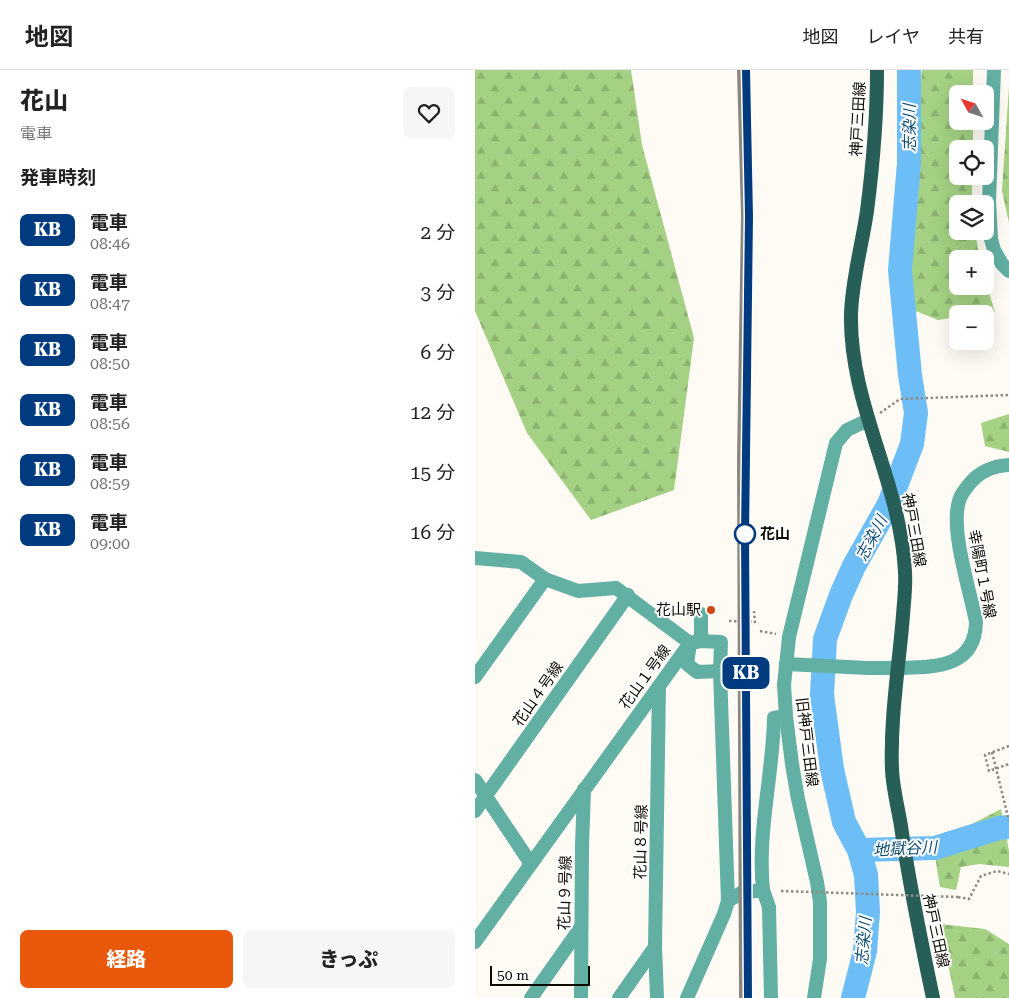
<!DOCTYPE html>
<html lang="ja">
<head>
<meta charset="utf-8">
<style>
	:root { --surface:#fff; --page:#f6f6f6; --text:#222; --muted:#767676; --line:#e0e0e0; --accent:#ea580c }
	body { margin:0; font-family:"Roboto Serif","Noto Sans JP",serif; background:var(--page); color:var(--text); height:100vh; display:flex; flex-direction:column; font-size:19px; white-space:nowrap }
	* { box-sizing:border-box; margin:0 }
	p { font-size:16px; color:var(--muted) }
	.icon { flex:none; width:28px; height:28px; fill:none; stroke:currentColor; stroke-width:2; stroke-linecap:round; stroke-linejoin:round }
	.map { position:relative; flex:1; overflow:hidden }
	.details { display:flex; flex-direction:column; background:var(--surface); width:475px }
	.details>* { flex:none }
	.badge { padding:0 10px; border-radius:8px; font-size:18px; line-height:32px }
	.needle { width:32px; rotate:310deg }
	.controls { position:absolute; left:474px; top:15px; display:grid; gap:10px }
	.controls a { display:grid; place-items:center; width:45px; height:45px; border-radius:8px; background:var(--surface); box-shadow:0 5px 20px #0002; font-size:25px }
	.scale { position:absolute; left:15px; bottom:12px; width:100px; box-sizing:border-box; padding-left:5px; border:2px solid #0f0b02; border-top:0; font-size:14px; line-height:18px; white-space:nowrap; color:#0f0b02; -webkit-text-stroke:4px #fff; paint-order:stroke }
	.map>.badge { position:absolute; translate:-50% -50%; box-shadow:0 0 0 2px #fff }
	h2 { padding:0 20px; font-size:19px; line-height:45px }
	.round { display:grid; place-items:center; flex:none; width:52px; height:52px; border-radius:8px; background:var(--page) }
	.headline { display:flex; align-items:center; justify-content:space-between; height:85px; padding:0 20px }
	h1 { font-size:24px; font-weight:800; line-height:38px }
	.primary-button { display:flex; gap:10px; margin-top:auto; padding:10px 20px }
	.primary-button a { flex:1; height:58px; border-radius:8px; background:var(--accent); color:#fff; font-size:20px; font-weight:800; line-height:58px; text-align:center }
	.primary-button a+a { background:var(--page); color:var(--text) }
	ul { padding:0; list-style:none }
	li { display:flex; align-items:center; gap:15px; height:60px; padding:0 20px }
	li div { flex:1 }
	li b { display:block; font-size:19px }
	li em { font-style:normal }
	li .badge { min-width:55px; font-weight:700; text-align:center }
	header { display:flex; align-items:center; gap:30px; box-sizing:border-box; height:70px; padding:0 25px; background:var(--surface); border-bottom:1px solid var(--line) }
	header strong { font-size:24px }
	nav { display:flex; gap:28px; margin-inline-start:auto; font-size:18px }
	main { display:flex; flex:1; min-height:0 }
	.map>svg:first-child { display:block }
</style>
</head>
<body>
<header>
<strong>地図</strong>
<nav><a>地図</a><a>レイヤ</a><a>共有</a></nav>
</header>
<main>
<section class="details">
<div class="headline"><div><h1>花山</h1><p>電車</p></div><a class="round"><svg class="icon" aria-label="heart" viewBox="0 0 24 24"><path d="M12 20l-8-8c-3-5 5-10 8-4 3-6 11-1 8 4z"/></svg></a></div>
<h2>発車時刻</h2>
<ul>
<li><span class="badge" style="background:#003b80;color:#fff">KB</span><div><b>電車</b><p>08:46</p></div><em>2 分</em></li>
<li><span class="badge" style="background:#003b80;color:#fff">KB</span><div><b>電車</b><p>08:47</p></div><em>3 分</em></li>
<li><span class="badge" style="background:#003b80;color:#fff">KB</span><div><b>電車</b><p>08:50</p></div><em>6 分</em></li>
<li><span class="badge" style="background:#003b80;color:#fff">KB</span><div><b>電車</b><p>08:56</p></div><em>12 分</em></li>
<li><span class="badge" style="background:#003b80;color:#fff">KB</span><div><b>電車</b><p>08:59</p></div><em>15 分</em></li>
<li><span class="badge" style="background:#003b80;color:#fff">KB</span><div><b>電車</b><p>09:00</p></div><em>16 分</em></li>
</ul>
<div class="primary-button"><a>経路</a><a>きっぷ</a></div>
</section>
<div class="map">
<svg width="534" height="928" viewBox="0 0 534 928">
	<defs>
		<pattern id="forest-firs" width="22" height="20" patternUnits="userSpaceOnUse" patternTransform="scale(1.25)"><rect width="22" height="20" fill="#a4d183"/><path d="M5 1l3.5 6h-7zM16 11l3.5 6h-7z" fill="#8cb270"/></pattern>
	</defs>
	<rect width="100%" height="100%" fill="#fefbf4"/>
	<!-- forest -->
	<g fill="url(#forest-firs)">
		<polygon points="0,0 156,0 167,75 219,268 199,420 116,450 52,363 0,241"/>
		<polygon points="447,0 498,0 498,24 482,24 482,51 498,51 498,79 482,79 482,106 497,106 497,134 482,134 482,161 500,161 505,189 482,189 482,216 510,216 510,210 520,242 506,244 482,244 482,247 463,250 436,239 436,141"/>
		<polygon points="534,16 534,153 527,121"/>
		<polygon points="534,344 534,382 510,376 506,353"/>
		<polygon points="526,739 534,781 534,797 504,794 486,797 481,820 465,817 458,774"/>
		<polygon points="465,854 510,859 534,874 534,928 480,928"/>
	</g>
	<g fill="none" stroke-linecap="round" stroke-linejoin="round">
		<!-- river -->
		<g stroke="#6dbef7" stroke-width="24">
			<polyline points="384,780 460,778 524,758 534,757"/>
			<polyline points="378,928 390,881 393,842 391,805 384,780 369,752 357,699 347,625 350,569 366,525 379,496 414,434 437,374 441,343 435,305 425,200 434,93 434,0"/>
		</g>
		<!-- path -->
		<g stroke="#8e8b83" stroke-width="2.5" stroke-dasharray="2.5 2.5" stroke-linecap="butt">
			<polyline points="405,343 425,329 534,325"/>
			<polyline points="254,551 280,552 279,541"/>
			<polyline points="285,561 301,564"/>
			<polyline points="534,676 510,685 514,701 534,694"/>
			<polyline points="483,827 494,829 506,806 522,801 534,804"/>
		</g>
		<!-- minor -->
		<g stroke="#62afa3" stroke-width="14">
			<polyline points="0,488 46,492 70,509 103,521 141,518 215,573 212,594 222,602 245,601"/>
			<polyline points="226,571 226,544"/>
			<polyline points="311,594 393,598 424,598"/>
			<polyline points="0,607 70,509"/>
			<polyline points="0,710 56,794"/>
			<polyline points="0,741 153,525"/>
			<polyline points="288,820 294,837 296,928"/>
			<polyline points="0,872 215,573 226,571 246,572 245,601 253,831"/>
			<polyline points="56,928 106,857"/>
			<polyline points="106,928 107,776 109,719"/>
			<polyline points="144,928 180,877"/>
			<polyline points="182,928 180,877 184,616"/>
			<path d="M 212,928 L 249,844 L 253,831 L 266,823 L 288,820 C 282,762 298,705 299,648 L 311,646"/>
		</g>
		<!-- tertiary -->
		<g stroke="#62afa3" stroke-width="14">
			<polyline points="519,0 514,131 516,169 519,180 527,194 534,201"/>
			<path d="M 424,598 C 460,597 500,598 501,552 C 495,520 475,460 484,431 C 486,423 492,417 496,412 C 507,400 519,396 534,395"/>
			<polyline points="339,928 345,889 345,832 342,812 323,729 317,694 311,646 309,615 314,567 361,373 372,360 393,350"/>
		</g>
		<!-- primary -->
		<path stroke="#275e57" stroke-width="14" d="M 402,0 C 402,47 398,94 392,141 C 387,175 377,210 376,244 C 374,334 426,413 430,502 C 431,516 429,531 428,545 C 424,596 415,648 417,700 C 418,719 423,738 426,756 C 434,814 446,871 458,928"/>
		<!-- rail -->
		<g stroke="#8b877f" stroke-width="4">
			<polyline points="264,0 268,146 264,390 266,928"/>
			<polyline points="271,412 273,245"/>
			<polyline points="273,780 273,928"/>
		</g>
		<!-- path-bridge -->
		<g stroke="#8e8b83" stroke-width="2.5" stroke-dasharray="2.5 2.5" stroke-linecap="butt">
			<polyline points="517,682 534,751"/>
			<polyline points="306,821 483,827"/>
		</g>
	</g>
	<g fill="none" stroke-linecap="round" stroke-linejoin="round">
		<!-- line casing -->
		<g stroke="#fff" stroke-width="11">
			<polyline id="line" points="271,0 274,146 270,465 273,928"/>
		</g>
		<!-- line -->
		<use href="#line" stroke="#003b80" stroke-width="8"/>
	</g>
	<!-- markers -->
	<circle fill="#fff" stroke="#003b80" stroke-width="2.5" cx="270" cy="464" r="10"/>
	<circle fill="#cf4814" stroke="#fff" stroke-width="2" cx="236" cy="540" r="5"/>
	<g text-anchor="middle" stroke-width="4" stroke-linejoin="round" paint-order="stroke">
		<!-- street labels -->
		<g font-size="15" fill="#0f0b02" stroke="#fff">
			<text transform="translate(383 49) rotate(-87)" y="5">神戸三田線</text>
			<text transform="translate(439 460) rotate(80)" y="5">神戸三田線</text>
			<text transform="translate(507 504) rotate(79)" y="5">幸陽町１号線</text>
			<text transform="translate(170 607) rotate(-54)" y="5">花山１号線</text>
			<text transform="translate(63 624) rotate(-55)" y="5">花山４号線</text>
			<text transform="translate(332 672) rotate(83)" y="5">旧神戸三田線</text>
			<text transform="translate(166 772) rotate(-89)" y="5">花山８号線</text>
			<text transform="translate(90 823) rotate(-89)" y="5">花山９号線</text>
			<text transform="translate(461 861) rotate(78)" y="5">神戸三田線</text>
		</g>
		<!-- stop labels -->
		<g font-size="15" font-weight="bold" fill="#0f0b02" stroke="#fff" text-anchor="start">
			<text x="285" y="469">花山</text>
		</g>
		<!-- poi labels -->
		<g font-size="15" fill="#0f0b02" stroke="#fff" text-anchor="end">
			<text x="226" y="545">花山駅</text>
		</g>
		<!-- water labels -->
		<g font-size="16" font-style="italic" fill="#114f75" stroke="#fff">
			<text transform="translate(434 58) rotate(-90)" y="6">志染川</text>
			<text transform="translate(396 468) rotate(-62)" y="6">志染川</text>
			<text transform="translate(430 778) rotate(-3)" y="6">地獄谷川</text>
			<text transform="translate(388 871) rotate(-85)" y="6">志染川</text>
		</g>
	</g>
</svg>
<div class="controls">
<a><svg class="needle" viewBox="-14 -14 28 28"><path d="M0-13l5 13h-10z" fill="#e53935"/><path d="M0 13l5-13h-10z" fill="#767676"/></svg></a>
<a><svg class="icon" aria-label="locate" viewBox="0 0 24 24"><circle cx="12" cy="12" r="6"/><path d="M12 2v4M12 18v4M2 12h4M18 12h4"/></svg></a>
<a><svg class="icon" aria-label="layers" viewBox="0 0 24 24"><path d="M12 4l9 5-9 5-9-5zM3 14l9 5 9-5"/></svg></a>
<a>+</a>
<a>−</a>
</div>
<div class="scale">50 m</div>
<b class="badge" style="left:271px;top:603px;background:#003b80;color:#fff">KB</b>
</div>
</main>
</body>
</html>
